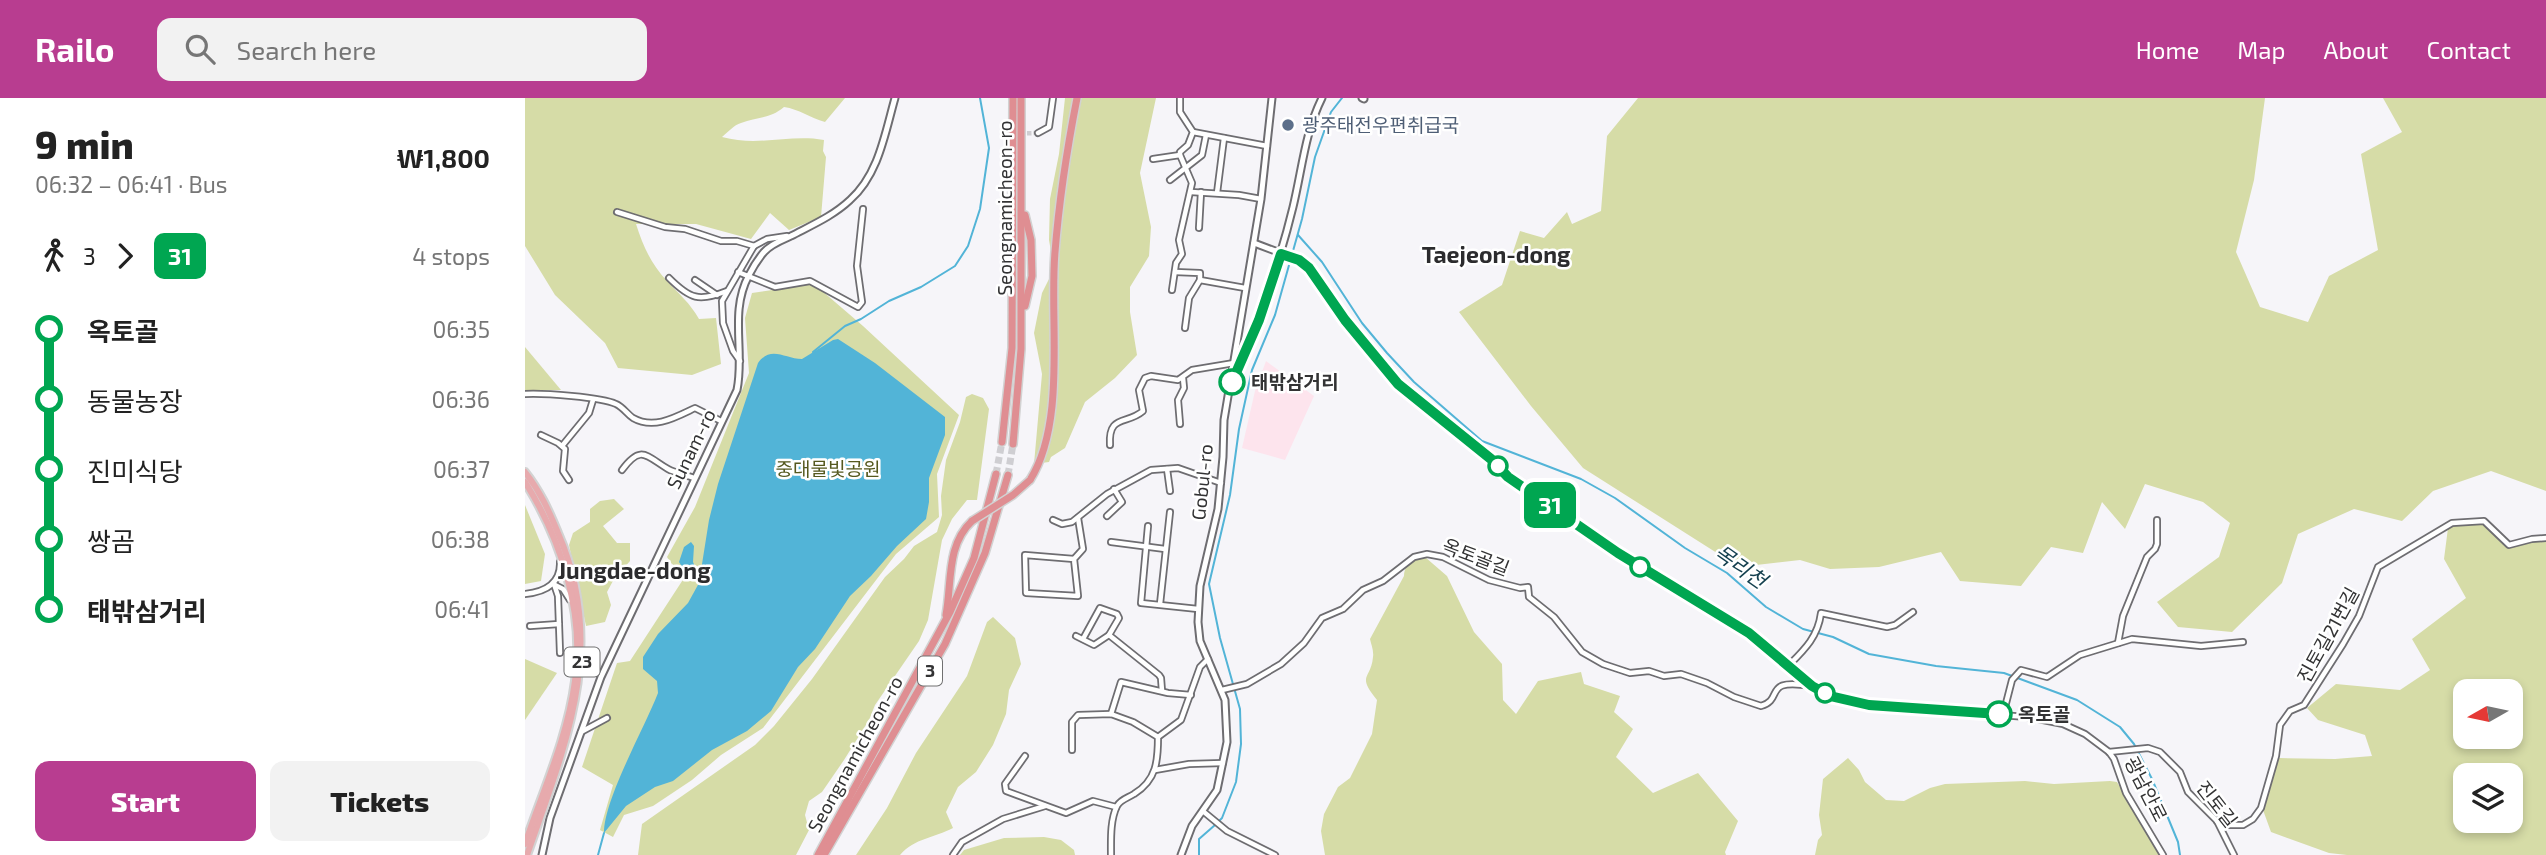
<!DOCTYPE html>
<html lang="en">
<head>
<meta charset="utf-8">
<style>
	:root { --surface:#fff; --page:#f2f2f2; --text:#222; --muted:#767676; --accent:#b83d90 }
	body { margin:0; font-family:"Exo 2","Noto Sans KR",sans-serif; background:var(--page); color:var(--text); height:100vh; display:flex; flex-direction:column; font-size:26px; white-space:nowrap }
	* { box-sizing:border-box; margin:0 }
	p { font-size:23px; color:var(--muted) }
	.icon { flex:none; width:38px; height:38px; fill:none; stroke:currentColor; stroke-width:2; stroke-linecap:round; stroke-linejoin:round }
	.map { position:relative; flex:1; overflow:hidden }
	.drawer { display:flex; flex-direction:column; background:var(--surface); width:525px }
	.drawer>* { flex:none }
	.badge { padding:0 14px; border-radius:10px; font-size:24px; line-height:46px }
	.needle { width:46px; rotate:261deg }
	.tools { position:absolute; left:1928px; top:581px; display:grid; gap:14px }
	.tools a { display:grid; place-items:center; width:70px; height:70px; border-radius:14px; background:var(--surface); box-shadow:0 4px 10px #0003; font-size:35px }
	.map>.badge { position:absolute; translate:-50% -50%; box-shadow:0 0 0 4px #fff }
	.legs { display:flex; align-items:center; gap:10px; height:77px; padding:0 35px; font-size:23px }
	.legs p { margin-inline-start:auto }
	.overview { display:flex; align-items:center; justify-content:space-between; height:119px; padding:0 35px }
	h1 { font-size:38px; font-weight:800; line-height:52px }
	.primary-button { display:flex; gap:14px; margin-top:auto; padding:14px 35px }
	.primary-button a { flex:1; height:80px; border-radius:14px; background:var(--accent); color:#fff; font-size:28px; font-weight:800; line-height:80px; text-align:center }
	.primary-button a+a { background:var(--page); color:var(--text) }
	ul { padding:0 35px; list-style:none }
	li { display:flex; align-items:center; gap:24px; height:70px; font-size:26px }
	li i { display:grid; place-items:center; width:10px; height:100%; margin:0 9px; background:currentColor }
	li i::after { content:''; width:18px; height:18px; margin:-9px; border:5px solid; border-radius:50%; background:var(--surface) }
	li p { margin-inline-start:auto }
	li:first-child i { background:linear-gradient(#0000 50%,currentColor 0) }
	li:last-child i { background:linear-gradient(currentColor 50%,#0000 0) }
	header { display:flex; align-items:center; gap:42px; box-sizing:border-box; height:98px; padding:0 35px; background:var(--accent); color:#fff }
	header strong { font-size:33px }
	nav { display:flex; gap:38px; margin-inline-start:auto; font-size:24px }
	.search { width:490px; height:63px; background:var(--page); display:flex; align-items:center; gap:18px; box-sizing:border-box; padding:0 24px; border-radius:14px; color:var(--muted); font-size:26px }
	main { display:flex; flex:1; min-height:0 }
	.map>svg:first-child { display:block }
</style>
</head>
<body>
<header>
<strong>Railo</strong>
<div class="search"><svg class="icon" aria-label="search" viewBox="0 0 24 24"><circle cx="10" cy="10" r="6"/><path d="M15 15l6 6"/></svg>Search here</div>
<nav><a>Home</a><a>Map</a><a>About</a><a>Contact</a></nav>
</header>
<main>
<section class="drawer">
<div class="overview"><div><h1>9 min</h1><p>06:32 – 06:41 · Bus</p></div><b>₩1,800</b></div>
<div class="legs"><svg class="icon" aria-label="walk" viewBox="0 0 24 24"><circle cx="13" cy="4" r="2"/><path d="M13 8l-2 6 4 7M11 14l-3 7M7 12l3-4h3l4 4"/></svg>3<svg class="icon" aria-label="forward" viewBox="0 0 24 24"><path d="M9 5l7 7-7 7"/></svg><b class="badge" style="background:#00a651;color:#fff">31</b><p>4 stops</p></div>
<ul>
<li><i style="color:#00a651"></i><b>옥토골</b><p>06:35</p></li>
<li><i style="color:#00a651"></i><span>동물농장</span><p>06:36</p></li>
<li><i style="color:#00a651"></i><span>진미식당</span><p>06:37</p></li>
<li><i style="color:#00a651"></i><span>쌍곰</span><p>06:38</p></li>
<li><i style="color:#00a651"></i><b>태밖삼거리</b><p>06:41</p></li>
</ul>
<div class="primary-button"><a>Start</a><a>Tickets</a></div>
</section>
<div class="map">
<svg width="2021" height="757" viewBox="0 0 2021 757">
	<rect width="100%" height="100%" fill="#f6f5f9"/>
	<!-- industrial -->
	<polygon fill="#fde4ed" points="741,263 789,298 760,362 717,350 730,293"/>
	<!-- green -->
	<g fill="#d6dca7" fill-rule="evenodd">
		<path d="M 0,0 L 320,0 L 300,24 C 285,20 274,11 259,9 C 245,21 232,19 216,25 C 209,27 203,34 197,39 C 233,49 264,36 299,42 L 298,53 L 301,59 L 296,119 L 264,132 L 245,115 L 226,141 L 171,126 L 111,126 C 118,148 126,166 142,183 C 154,196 165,205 174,221 L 191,220 L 196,266 L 167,277 L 93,270 L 80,245 L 30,197 L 0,148 Z"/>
		<polygon points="540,0 631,0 615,75 626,129 624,158 605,189 605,214 612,257 590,280 560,304 540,350 526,359 524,364 509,366 517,276 509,235 517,195 529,171 524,142 525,101 534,56"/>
		<polygon points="1113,0 1740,0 1729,82 1711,154 1735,209 1783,224 1804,178 1853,152 1836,56 1877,34 1858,0 2021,0 2021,393 1966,373 1908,393 1877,423 1829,411 1773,436 1757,485 1707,534 1653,529 1632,504 1694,459 1705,425 1678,404 1620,386 1600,431 1577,404 1558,455 1526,449 1496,488 1435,483 1416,454 1354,469 1305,471 1275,462 1214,469 1058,370 1006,308 934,214 977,187 995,133 1019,140 1042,114 1047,126 1076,113 1082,38"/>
		<polygon points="289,186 338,228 434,317 412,376 414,419 371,456 238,630 196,657 167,682 128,708 99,717 88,739 75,732 88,687 57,669 92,565 105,563 161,477 146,465 142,459 170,409 224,275 220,220 227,195"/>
		<polygon points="0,249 36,292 0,292"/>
		<polygon points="447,296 458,300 464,311 452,402 442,402 427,421 417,442 403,522 394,543 350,607 344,622 319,662 297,694 284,703 280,717 284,732 271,757 113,757 117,726 230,647 249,628 287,581 360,479 379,461 389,448 412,434 417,417 416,398 421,362 435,324 441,299"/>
		<polygon points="89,401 99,411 78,428 92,445 105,445 105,463 89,481 82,494 86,507 80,524 61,528 44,447 48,435 65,424 65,411 75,403"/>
		<polygon points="0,407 20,456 16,483 0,486"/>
		<path d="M 1930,426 L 1957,426 L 1983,449 L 2021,442 L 2021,757 L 1822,757 L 1804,755 L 1746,734 L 1738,712 L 1754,660 L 1810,661 L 1847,658 L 1840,637 L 1793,622 L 1782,610 L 1811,586 L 1875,592 L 1905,572 L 1887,541 L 1941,500 L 1919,461 L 1923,430 ZM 1941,593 L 1986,593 L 1986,639 L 1941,639 ZM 1941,677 L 1986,677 L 1986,723 L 1941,723 Z"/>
		<path d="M 900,459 L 922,478 L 949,534 L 977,566 L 978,602 L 991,616 L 1013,583 L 1056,574 L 1059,586 L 1095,598 L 1089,614 L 1108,631 L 1091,659 L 1128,695 L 1173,675 L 1213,723 L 1200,754 L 1201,757 L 800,757 L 796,733 L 799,716 L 813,689 L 825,680 L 847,636 L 852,602 C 831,576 846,582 848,559 C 849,553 846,546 845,541 L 879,478 C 880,464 888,462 900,459 Z"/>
		<path d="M 468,519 L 490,540 L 496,566 L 484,592 L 481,616 L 468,647 L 451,674 L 433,689 L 421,714 L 428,730 C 409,740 390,740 375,757 L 331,757 L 362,710 L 391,655 L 442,578 L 462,524 Z"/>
		<polygon points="0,561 32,575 0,622"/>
		<polygon points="1323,660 1334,672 1340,684 1361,702 1379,703 1405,690 1420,686 1500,683 1529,686 1585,683 1592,684 1635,757 1290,757 1293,742 1297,737 1294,717 1298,681"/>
		<polygon points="519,739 536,742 549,752 550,757 435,757 439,752 479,740"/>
	</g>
	<!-- water -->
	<g fill="#52b4d7">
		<path d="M 313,241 L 350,265 L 420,319 L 420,337 L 404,380 L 404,404 L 401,421 L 372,448 L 346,478 L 325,498 L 290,551 L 273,569 L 246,613 L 222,633 L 187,652 L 148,683 L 130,689 L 101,708 L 79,735 C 79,701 119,631 133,595 L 132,583 L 118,571 L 118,559 L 133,536 L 163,505 L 174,485 L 184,422 L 193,386 L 233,265 C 246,247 260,261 277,261 L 308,242 Z"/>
		<polygon points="166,444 169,448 168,464 173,476 171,480 161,475 154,464 159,449"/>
	</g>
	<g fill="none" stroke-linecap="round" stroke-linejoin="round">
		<!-- stream -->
		<g stroke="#52b4d7" stroke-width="2">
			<polyline points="773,137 797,164 837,225 862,255 889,284 957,343 1056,381 1090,400 1160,450 1202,475 1241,509 1278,531 1308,539 1344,556 1411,568 1479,575 1552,602 1595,629 1609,646 1627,681 1653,744 1655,757"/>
			<polyline points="288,254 320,228 336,221 364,203 396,189 430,168 443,148 455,111 464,50 455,0"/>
			<polyline points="694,723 697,720 711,684 716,646 715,611 695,540 684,486 705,397 714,331 727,272 750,217 777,121 790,59 806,14 817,0"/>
			<polyline points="73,757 79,735"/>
			<polyline points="674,757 674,741 690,727"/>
		</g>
		<!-- minor-tunnel -->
		<polyline stroke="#cfced2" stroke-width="4.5" stroke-dasharray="4.5 2" stroke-linecap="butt" points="476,36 513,35"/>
		<!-- trunk-tunnel -->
		<g stroke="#cfced2" stroke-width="7" stroke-dasharray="7 3.5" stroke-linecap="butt">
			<polyline points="471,376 477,344"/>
			<polyline points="483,377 488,346"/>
		</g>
		<!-- minor casing -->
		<g stroke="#6e6d71" stroke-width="8">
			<g id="minor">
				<polyline points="668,34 742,48"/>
				<polyline points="513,35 524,29 528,0"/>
				<polyline points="628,61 655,57"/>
				<polyline points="645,82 677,57 681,37"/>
				<polyline points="666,94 714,97 736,101"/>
				<polyline points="692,95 699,40"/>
				<polyline points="92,114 140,129 160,131 196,143 212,143 229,148"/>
				<polyline points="674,130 676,94"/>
				<polyline points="774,162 788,174 820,222 873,286 966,361 992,387 1093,455 1224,535 1287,588 1305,598 1344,607 1502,619 1538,626 1560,636 1584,654 1589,661 1601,695 1638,757"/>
				<polyline points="213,174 250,189 285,183 333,209 337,204 332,168 338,111"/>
				<polyline points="650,174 675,175 675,182 664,200 660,230"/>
				<path d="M 144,180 C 165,201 174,204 202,193"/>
				<polyline points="170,182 192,197"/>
				<polyline points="675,182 720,190"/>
				<polyline points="647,192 651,165 657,156 654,142 667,85 655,57 655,54 663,47 668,34 655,14 655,0"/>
				<polyline points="215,263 208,253 198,225 197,203 229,148 242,141 262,138"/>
				<path d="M 0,296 C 18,295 76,299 91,306 C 98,309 102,316 108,320 C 129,332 151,319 170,310 L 196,323"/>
				<polyline points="655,326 653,302 659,290 658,280"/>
				<polyline points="16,337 33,345 40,351 38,373 44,382"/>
				<path d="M 585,347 C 583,316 602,327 618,313 L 614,292 L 620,280 L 626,278 L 653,282 L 667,272 L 709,265"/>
				<polyline points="37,348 64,315 68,302"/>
				<polyline points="642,371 645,393"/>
				<path d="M 97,372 C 116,346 121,358 143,371 C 150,375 161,377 169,380"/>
				<polyline points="582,418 597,404 589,391"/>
				<polyline points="528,422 537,426 547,424 582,396 626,372 653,370 696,385"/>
				<polyline points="623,428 616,505 673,511"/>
				<polyline points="586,444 640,451"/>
				<polyline points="549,461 553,498 501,495 500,457 549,461 558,451 553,420"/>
				<polyline points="29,486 33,498 35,555"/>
				<polyline points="30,487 38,491 45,502"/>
				<path d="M 0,496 C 20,494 36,486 35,464"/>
				<polyline points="635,506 645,414"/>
				<polyline points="5,528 34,526"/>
				<polyline points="551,538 569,547 584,537"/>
				<polyline points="558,541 575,510 592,516 594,520 584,537 634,577 636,580 637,593"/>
				<polyline points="1593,545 1598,518 1622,459 1630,451 1632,446 1632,422"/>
				<path d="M 1263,568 C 1279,552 1293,539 1296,515 L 1362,529 L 1370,527 L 1388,514"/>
				<path d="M 697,592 L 722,586 L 756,566 L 779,545 L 797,520 L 818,511 L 838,492 L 858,483 L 889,459 L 902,456 L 918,459 L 964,482 L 995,490 L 1003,489 L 1004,499 L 1029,519 L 1057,554 L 1078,566 L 1105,575 L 1124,573 L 1139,578 L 1156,576 L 1182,585 L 1209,599 L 1236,608 C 1260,601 1236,580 1286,588"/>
				<polyline points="586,616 596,584 643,595 666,597"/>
				<polyline points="1478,617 1487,582 1496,572 1522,579 1555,557 1607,541 1676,548 1718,544"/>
				<polyline points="56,634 82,620"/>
				<polyline points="547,652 547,624 553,617 586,616 608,624 633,639"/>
				<polyline points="1584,654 1623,650 1635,654 1655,674 1663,694 1692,723 1709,757"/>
				<polyline points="500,658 480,686 481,693 541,715 568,703 591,709"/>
				<polyline points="630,672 664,666 698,665"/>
				<polyline points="679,714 702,733 750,757"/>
				<polyline points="1692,723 1704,727 1718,727 1728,721 1736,710 1751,658 1755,627 1765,613 1779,607 1818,546 1834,518 1853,469 1927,425 1959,423 1984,447 2007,441 2021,440"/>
				<polyline points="428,757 437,744 478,721 520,708"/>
				<path d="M 586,757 C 586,742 585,722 592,708 C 596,701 603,700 609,696 C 632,682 633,662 633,639 L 656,622 L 675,569 L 683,561"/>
			</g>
		</g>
		<!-- tertiary casing -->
		<g stroke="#6e6d71" stroke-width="9">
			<g id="tertiary">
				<polyline points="837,0 839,1"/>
				<polyline points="729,145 774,162"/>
				<path d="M 710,277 C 734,222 754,167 768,109 C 777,72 780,34 797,0"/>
				<path d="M 17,757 L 25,720 L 76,579 L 212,292 C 220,253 204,214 224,177 C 228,169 233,161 239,154 C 246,146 257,142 266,138 C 287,127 308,118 325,102 C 354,76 360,35 370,0"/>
				<polyline points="656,757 667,728 692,692 702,644 700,602 675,543 673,524 675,488 693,411 698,359 699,322 736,101 747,0"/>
			</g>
		</g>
		<!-- primary casing -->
		<g stroke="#d2d2d2" stroke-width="10">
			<g id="primary">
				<path d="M 0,374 C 15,393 24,413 33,435 C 83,549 40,648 2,757"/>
				<path d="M 0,384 C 36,441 60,515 50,583 C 43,638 18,693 0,746"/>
			</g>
		</g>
		<!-- trunk casing -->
		<g stroke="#d2d2d2" stroke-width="10">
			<g id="trunk">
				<polyline points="500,117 506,142 507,178 500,208"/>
				<polyline points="477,344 487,250 488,0"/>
				<polyline points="488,346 496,251 496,0"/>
				<path d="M 505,382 C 542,323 524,222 530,154 C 534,103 542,51 552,0"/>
				<path d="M 421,517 C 427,485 421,447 447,423"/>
				<polyline points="293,757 425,514 449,460 471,376"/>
				<polyline points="299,757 420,546 460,455 483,377"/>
			</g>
		</g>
		<!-- minor -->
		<use href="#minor" stroke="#fff" stroke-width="4.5"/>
		<!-- tertiary -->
		<use href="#tertiary" stroke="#fff" stroke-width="5"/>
		<!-- primary -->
		<use href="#primary" stroke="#e7aaad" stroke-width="6"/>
		<!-- trunk -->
		<use href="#trunk" stroke="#df8e92" stroke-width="7"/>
		<!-- trunk-bridge casing -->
		<g stroke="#d2d2d2" stroke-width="10" stroke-linecap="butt">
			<polyline id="trunk-bridge" points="447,423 488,397 505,382"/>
		</g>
		<!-- trunk-bridge -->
		<use href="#trunk-bridge" stroke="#df8e92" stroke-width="7"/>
	</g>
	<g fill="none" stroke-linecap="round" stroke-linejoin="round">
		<!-- line-1 casing -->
		<g stroke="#fff" stroke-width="16">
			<polyline id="line-1" points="707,284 734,222 756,156 774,162 784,170 820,222 873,286 966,361 983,379 1093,455 1224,535 1287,588 1305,598 1344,607 1474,616"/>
		</g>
		<!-- line-1 -->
		<use href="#line-1" stroke="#00a651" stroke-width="10"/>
	</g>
	<!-- markers -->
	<circle fill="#5c6f8a" stroke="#fff" stroke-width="2.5" cx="763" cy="27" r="7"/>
	<g fill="#fff" stroke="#00a651" stroke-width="3.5">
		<circle cx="707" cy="284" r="12"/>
		<circle cx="973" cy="368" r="9"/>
		<circle cx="1115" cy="469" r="9"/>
		<circle cx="1300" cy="595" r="9"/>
		<circle cx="1474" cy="616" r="12"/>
	</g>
	<g text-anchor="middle" stroke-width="5" stroke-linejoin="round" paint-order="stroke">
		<!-- shield labels -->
		<g fill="#fff" stroke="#707071" stroke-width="2">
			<rect x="39.5" y="549.5" width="35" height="29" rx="5"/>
			<rect x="393" y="558.5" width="24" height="29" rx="5"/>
		</g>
		<g font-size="18" font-weight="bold" fill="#333334">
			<text x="57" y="570">23</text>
			<text x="405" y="579">3</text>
		</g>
		<!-- service labels -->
		<g font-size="19" fill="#4e5e75" stroke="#fff" text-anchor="start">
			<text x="777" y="34">광주태전우편취급국</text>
		</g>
		<!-- street labels -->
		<g font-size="19" fill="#333334" stroke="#fff">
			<text transform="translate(480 110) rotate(-90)" y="7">Seongnamicheon-ro</text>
			<text transform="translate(166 351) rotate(-64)" y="7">Sunam-ro</text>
			<text transform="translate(677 384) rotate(-84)" y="7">Gobul-ro</text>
			<text transform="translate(951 459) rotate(21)" y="7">옥토골길</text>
			<text transform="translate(1803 537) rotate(-61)" y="7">진토길21번길</text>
			<text transform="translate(330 656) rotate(-61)" y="7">Seongnamicheon-ro</text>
			<text transform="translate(1621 691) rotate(63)" y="7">광남안로</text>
			<text transform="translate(1692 706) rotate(52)" y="7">진토길</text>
		</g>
		<!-- stop labels -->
		<g font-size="19" font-weight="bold" fill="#333334" stroke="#fff" text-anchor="start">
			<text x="726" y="291">태밖삼거리</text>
			<text x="1493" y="623">옥토골</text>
		</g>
		<!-- park labels -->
		<g font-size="19" fill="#55591f" stroke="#fff">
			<text x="303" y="378">중대물빛공원</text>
		</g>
		<!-- water labels -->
		<g font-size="21" font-style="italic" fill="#133f4e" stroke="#fff">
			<text transform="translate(1215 469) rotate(35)" y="7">목리천</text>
		</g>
		<!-- quarter labels -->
		<g font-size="23" font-weight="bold" fill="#2c2c2e" stroke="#fff">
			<text x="971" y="165">Taejeon-dong</text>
			<text x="109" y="481">Jungdae-dong</text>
		</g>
	</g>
</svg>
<div class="tools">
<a><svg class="needle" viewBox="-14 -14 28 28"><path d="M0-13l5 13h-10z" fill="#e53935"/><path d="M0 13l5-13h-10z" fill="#767676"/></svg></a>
<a><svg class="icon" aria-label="layers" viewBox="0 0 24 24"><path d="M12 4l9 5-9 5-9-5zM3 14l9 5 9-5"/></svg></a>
</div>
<b class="badge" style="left:1025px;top:407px;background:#00a651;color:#fff">31</b>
</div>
</main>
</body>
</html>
